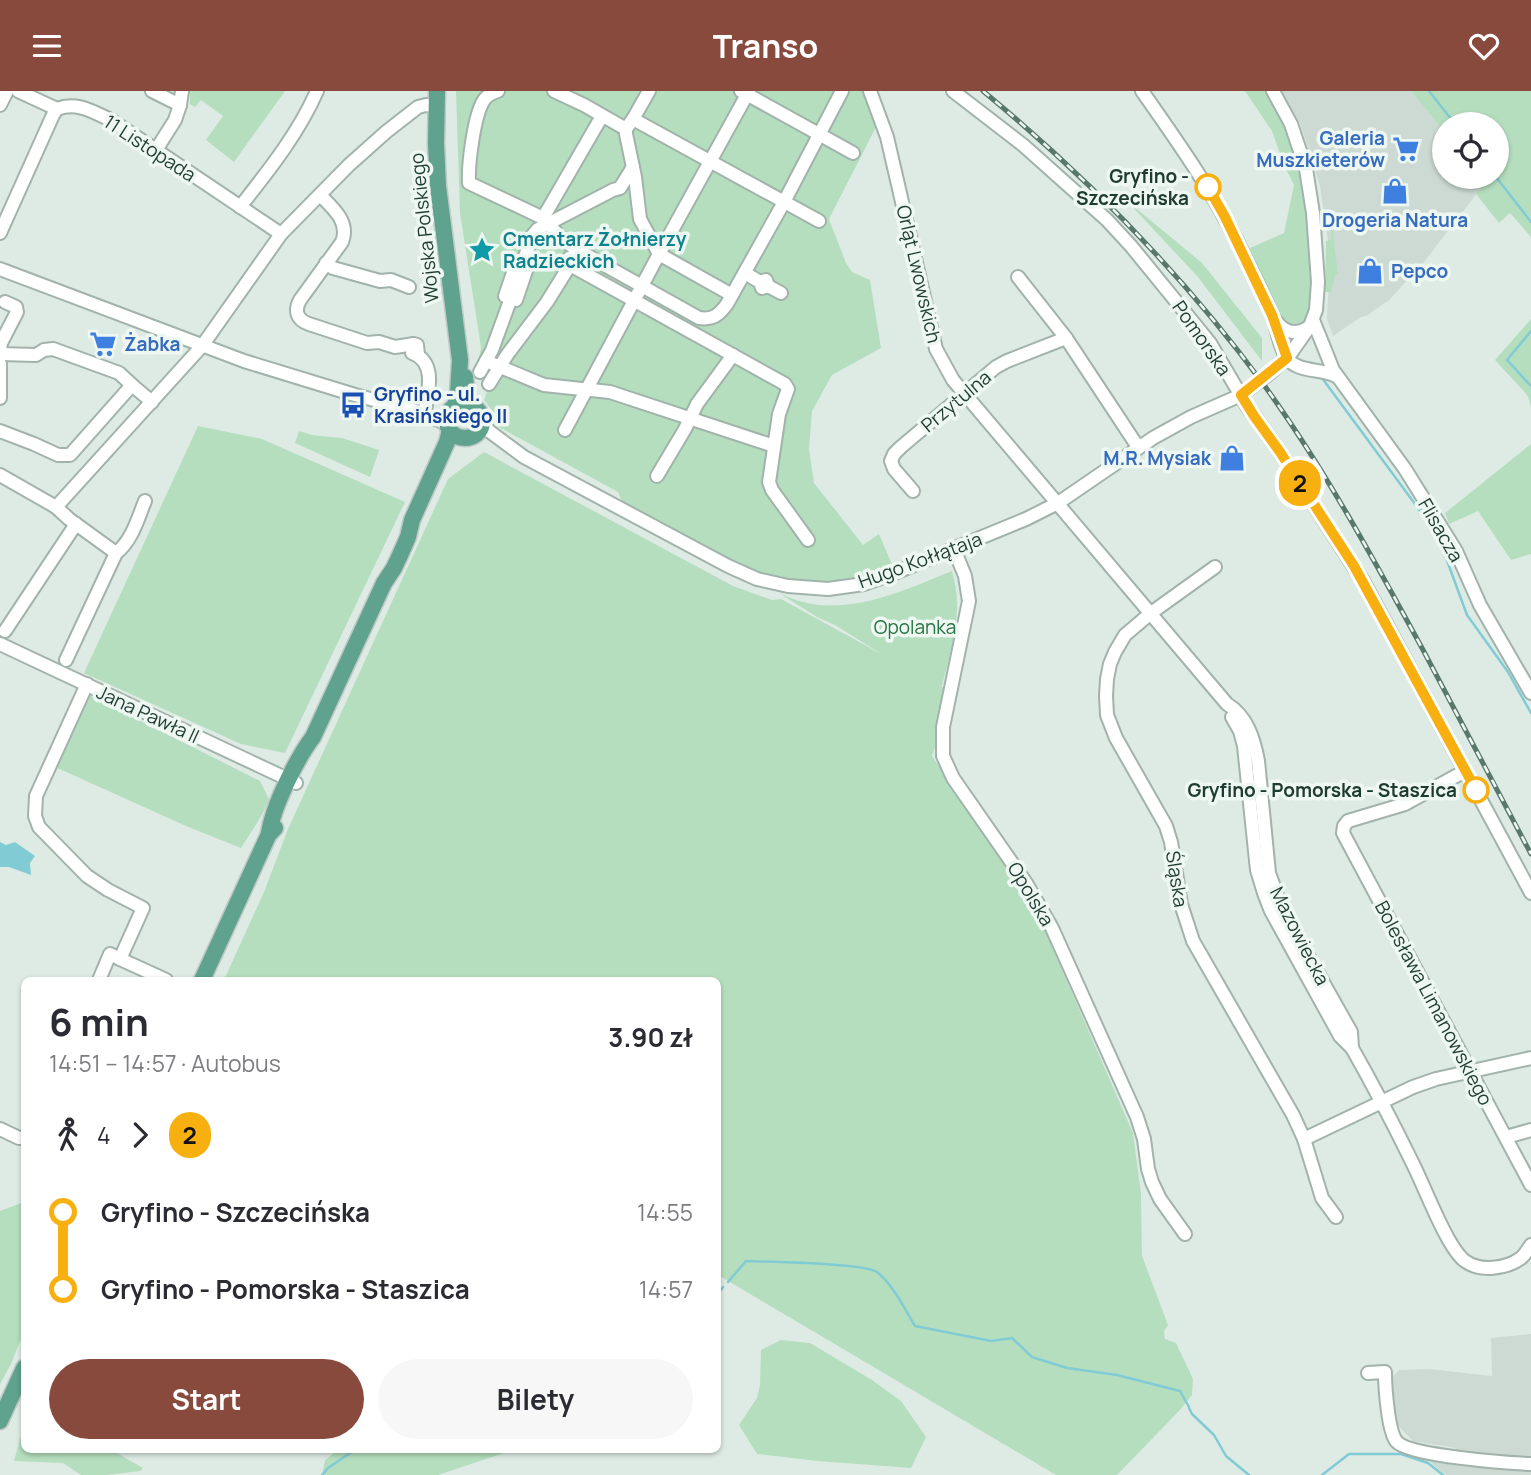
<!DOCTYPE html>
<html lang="pl">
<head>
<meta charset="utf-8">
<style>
	:root { --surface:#fff; --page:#f7f7f7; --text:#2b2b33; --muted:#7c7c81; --accent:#894a3e }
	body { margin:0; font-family:Manrope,sans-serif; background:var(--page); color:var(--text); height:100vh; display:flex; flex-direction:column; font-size:26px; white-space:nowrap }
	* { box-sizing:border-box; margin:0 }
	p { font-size:23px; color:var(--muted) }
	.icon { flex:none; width:38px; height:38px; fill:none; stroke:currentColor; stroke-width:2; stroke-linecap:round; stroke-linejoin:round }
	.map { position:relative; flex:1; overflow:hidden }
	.drawer { position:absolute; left:21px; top:886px; width:700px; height:476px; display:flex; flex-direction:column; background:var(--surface); border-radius:10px; box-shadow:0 2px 5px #0004 }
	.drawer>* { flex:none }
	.badge { padding:0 14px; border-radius:23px; font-size:24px; line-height:46px }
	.controls { position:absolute; left:1432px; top:21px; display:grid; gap:14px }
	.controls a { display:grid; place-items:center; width:77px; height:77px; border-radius:50%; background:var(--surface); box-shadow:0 2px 5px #0004; font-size:35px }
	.map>.badge { position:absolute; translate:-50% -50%; box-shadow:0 0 0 4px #fff }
	.legs { display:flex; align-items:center; gap:10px; height:77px; padding:0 28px; font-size:23px }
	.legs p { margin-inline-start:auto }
	.headline { display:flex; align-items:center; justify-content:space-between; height:119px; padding:0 28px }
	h1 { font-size:38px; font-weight:700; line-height:52px }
	.primary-button { display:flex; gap:14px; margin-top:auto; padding:14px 28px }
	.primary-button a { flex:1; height:80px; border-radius:42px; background:var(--accent); color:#fff; font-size:28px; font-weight:700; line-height:80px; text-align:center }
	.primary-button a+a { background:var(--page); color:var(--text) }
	ul { padding:0 28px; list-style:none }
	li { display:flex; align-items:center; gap:24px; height:77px; font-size:26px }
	li i { display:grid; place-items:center; width:10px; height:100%; margin:0 9px; background:currentColor }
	li i::after { content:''; width:18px; height:18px; margin:-9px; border:5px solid; border-radius:50%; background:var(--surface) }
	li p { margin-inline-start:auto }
	li:first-child i { background:linear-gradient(#0000 50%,currentColor 0) }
	li:last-child i { background:linear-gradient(currentColor 50%,#0000 0) }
	header { display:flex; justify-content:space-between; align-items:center; height:91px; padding:0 28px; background:var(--accent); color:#fff; font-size:32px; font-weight:700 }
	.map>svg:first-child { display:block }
</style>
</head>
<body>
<header><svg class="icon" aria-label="menu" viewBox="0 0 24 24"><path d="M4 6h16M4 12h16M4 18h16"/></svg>Transo<svg class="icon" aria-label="heart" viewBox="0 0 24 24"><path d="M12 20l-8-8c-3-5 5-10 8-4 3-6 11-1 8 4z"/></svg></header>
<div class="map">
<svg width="1531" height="1384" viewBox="0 0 1531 1384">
	<rect width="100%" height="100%" fill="#deebe4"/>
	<!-- built -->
	<g fill="#ccdad3">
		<polygon points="1281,0 1411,0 1444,41 1444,86 1479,86 1484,93 1424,171 1389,209 1366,225 1361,226 1333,245 1327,228 1330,163 1320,95 1300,32"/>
		<polygon points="1531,1243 1531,1384 1446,1384 1431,1372 1456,1357 1413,1350 1394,1330 1392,1287 1399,1279 1429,1278 1492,1285 1491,1247"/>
	</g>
	<!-- green -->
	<g fill="#b5debe">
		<polygon points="190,0 285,0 234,71 206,49 223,25 201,9 195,16 190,13"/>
		<path d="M 456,0 L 864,0 L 877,34 L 829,128 L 846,172 L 852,181 L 870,189 L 881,257 L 832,284 L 812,320 L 809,358 L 814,392 L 863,454 L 879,443 L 891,471 L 892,478 C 871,485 850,491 828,492 C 757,496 683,445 623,413 L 618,401 L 497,335 L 491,318 L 484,309 L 488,298 L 481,295 L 486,283 L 477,280 L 481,256 L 460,122 Z"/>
		<polygon points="1245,0 1268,0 1280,19 1302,78 1310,136 1312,187 1310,210 1313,210 1311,223 1303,235 1285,236 1254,171 1255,169 1253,169 1248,158 1284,142 1294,94 1284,74 1272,40"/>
		<polygon points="1411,0 1531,0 1531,146 1510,122 1499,132 1476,103 1484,93 1479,86 1496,86 1496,33 1444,33 1444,41"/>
		<polygon points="1126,109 1202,172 1262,247 1262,270 1198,186"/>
		<polygon points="1330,135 1332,135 1338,183 1335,184 1331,201 1325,201 1326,150 1332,148"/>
		<polygon points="1531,228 1531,316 1528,305 1495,269"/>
		<polygon points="198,335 262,348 405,411 285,662 241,653 84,582"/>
		<polygon points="299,340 312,344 342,347 379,359 370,386 295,352"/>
		<polygon points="1531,353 1531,463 1511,469 1478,420 1449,433 1445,422"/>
		<path d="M 484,361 L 733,495 L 772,509 L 781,508 L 883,564 L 835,534 L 817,526 L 779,502 C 786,505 792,508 799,510 C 851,525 905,499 952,480 C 955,492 958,505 957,518 C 956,544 948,570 942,595 L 938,593 L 944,597 L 936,653 L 932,665 L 1023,800 L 1042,833 L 1133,1042 L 1141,1103 L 1142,1165 L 1168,1234 L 1164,1240 L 1165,1248 L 1176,1252 L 1193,1288 L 1192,1304 L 1179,1320 L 1117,1384 L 1056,1384 L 718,1184 L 718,889 L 224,889 L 264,801 L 288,738 L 448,388 Z"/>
		<polygon points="85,602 260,690 269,708 262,724 241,757 186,735 53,675"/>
		<polygon points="24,1111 24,1240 11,1273 0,1293 0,1120"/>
		<polygon points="781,1249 810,1252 872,1289 901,1310 926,1346 911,1377 818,1370 757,1363 739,1334 757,1307 760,1294 761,1259"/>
		<polygon points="24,1334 24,1358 110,1358 143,1377 140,1380 107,1384 81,1384 63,1372 14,1370"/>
		<polygon points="339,1358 516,1358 438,1384 322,1384 325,1369"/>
	</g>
	<!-- water -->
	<polygon fill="#81cbd4" points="0,751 6,754 15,751 35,765 30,772 31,784 9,776 0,776"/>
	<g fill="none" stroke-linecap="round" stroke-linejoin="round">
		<!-- stream -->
		<g stroke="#81cbd4" stroke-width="2.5">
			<polyline points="1429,0 1455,33"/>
			<polyline points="1496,86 1531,131"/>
			<polyline points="1531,240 1507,269 1531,295"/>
			<polyline points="1322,287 1429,432 1438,445 1467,524 1508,581 1531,622"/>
			<path d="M 728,1191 L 746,1170 C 767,1171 866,1172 877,1181 C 894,1195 904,1217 915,1235 L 991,1250 L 1012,1247 L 1032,1266 L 1067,1277 L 1117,1284 L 1180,1300 L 1189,1316"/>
			<polyline points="718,1203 723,1196"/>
			<polyline points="1189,1317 1192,1323 1214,1344 1226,1365 1249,1384"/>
			<polyline points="322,1384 328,1377 356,1358"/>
			<polyline points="1322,1384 1349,1363 1401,1363 1428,1372 1443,1384"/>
		</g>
		<!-- minor casing -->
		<g stroke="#a1b3ab" stroke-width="16">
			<g id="minor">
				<polyline points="18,0 57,18"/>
				<polyline points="152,0 180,14 175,29 156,59"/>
				<path d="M 498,0 C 492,2 487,4 484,9 C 474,24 468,73 469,92 L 543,127 L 563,149 L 574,157 L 699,227 C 713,229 719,224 727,213 L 784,111 L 842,0"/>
				<polyline points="554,0 584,14 626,38"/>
				<polyline points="649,0 633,28 819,130"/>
				<polyline points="741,0 853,62"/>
				<path d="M 870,0 L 887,46 L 936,258 L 953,289 L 1227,613 C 1247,625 1254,648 1258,670 L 1269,782 L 1278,807 L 1294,840 L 1351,941 L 1352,957"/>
				<polyline points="953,0 1023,54 1107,129 1131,155 1210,252 1247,315 1280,361 1363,490 1531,802"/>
				<path d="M 1142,0 C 1177,50 1212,99 1239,154 C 1250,178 1263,202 1273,226 C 1278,239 1279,256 1287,267 C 1298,282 1321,277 1336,285"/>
				<polyline points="0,14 7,0"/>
				<polyline points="180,14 182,0"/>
				<polyline points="633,28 626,38 626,43 635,86 640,128 659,163"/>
				<path d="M 320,104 C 333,117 350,131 342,151 L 300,209 C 294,220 297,229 309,233 L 367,252 L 379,251 L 395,256 L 414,253 L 417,254 L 418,264"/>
				<path d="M 240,116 C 269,79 298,43 317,0"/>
				<polyline points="543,127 602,25"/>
				<path d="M 0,142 L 53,24 L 57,18 C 77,10 93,21 111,29 L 281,143"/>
				<polyline points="659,163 749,0"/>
				<polyline points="326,172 333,177 362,185 380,190 391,189 409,196"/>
				<polyline points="570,174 785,293 788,298 779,323 769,391 772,399 808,449"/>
				<polyline points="522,175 532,145 538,138 613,99 620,97 633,76"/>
				<polyline points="0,178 244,270 355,304 416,320 441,330 448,335"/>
				<polyline points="745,182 760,191 762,197 768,195 766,189 760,191"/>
				<polyline points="1018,186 1066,247 1138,356"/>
				<polyline points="768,195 781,202"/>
				<polyline points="1313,229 1333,279 1405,378 1456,460 1480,514 1531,602"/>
				<path d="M 1276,230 C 1285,243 1297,244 1309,236"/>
				<polyline points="0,258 1,252 17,221 16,216 5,211"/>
				<path d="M 412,262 C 436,270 429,299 425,319"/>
				<polyline points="0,263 36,264 44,259 53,258 119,282 132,294"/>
				<polyline points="486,270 544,294 610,301 774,355"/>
				<polyline points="0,273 0,307"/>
				<polyline points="480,281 492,259 511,207 516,209 527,177 516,173 505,205 511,207"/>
				<polyline points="489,293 507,264 547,211 570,174 569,167"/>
				<polyline points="482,331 489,340 524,366 728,475 757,488 788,495 828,498 864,493 892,483 1026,428 1058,412 1153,347 1191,326 1241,304 1270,282 1291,262 1310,235 1316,219 1318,191 1313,122 1306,78 1291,33 1273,0"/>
				<polyline points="565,339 659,163 732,204"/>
				<polyline points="0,340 34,353 58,364 70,364 132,294 152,311"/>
				<polyline points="0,384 56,416 69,428 116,462 66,569"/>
				<polyline points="657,385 685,338 697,313 733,264"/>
				<polyline points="913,400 894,378 891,370 894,363 901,356 996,276 1007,270 1066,247"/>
				<polyline points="56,416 202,255 281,143 349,74 386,41 418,16 426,14 436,15"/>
				<polyline points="954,458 965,485 969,510 943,636 943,665 953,687 1026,792 1052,837 1137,1026 1144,1048 1148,1078 1152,1091 1160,1108 1185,1143"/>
				<path d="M 116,462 C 132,450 138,427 145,410"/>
				<polyline points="1215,476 1151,522 1125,544 1115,561 1110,573 1107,588 1106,605 1107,624 1116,647 1166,735 1171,751 1181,813 1193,850 1293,1024 1304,1048 1322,1107 1336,1126"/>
				<polyline points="5,540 76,433"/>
				<polyline points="0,553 296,692"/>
				<polyline points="87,593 36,705 35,725 39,736 87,785 108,799 143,817 120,868 110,863 99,889"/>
				<path d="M 1232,626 L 1240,640 L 1244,655 L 1257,779 L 1264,802 L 1271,820 L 1340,945 L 1352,957 C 1373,994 1393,1032 1412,1071 C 1424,1094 1447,1157 1465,1170 C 1480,1181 1506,1178 1521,1167 C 1525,1164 1528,1158 1531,1154"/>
				<polyline points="1465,680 1405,713 1348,730 1344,735 1343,742 1531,1094"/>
				<polyline points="120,868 166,889"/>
				<polyline points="0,1038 19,1047 24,1047"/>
				<polyline points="1506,1046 1531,1039"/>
				<polyline points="1304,1048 1413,996 1436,988 1531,967"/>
				<path d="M 1368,1282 L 1385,1281 C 1385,1295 1388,1342 1397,1351 C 1410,1365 1508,1372 1531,1373"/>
			</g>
		</g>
		<!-- major casing -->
		<g stroke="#c0c8c6" stroke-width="19">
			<g id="major">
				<polyline points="437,0 436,52 438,95 460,269 458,302 455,315"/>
				<path d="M 465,286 C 466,293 466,302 469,308 C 473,317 484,320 482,332 C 480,352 450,352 447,332 C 445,316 461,310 474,314"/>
				<path d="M 269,743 C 272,717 297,667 313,646 L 384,492 L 394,477 L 401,462 L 408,446 L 412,429 L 447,351 L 450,339"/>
				<polyline points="202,889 269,743 275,737"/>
				<polyline points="0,1330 24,1277"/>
			</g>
		</g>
		<!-- minor -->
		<use href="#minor" stroke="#fff" stroke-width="12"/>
		<!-- major -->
		<use href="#major" stroke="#5fa38e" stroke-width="16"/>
		<!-- rail casing -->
		<g stroke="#58776d" stroke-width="5">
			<path id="rail" d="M 983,0 C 1087,86 1184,185 1264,294 C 1324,377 1373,467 1422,557 C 1458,626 1495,694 1531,763"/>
		</g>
		<!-- rail -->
		<use href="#rail" stroke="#eef7f2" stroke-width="2.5" stroke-dasharray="8" stroke-linecap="butt"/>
	</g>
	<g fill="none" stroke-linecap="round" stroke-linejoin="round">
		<!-- line-1 casing -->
		<g stroke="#fff" stroke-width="16">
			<polyline id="line-1" points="1208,96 1225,126 1272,224 1287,267 1241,304 1254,325 1280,361 1354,475 1476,699"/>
		</g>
		<!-- line-1 -->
		<use href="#line-1" stroke="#f8b010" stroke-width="10"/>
	</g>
	<!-- icons -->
	<defs>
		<g id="supermarket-bare" transform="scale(2.1)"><path d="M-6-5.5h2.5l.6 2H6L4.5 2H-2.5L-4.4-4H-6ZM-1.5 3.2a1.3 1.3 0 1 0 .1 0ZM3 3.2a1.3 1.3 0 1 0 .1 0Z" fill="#3f7fe0" stroke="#eef7f2" stroke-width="2.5" paint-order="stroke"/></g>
		<g id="shop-bare" transform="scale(2.1)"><path d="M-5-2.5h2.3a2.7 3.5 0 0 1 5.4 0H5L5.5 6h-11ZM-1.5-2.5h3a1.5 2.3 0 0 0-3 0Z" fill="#3f7fe0" stroke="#eef7f2" stroke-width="2.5" paint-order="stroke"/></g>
		<g id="sight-bare" transform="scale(2.1)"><path d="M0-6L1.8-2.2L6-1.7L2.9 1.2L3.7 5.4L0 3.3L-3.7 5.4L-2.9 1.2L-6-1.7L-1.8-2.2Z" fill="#0f9aa8" stroke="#eef7f2" stroke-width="2.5" paint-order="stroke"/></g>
		<g id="bus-bare" transform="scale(2.1)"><path d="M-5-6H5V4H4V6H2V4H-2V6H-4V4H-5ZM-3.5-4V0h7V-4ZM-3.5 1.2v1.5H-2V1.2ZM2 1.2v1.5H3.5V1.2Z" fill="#1a4fb4" stroke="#eef7f2" stroke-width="2.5" paint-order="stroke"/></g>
	</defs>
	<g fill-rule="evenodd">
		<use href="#supermarket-bare" x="1406" y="58"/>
		<use href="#shop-bare" x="1395" y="100"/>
		<use href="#sight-bare" x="482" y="159"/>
		<use href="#shop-bare" x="1370" y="180"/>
		<use href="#supermarket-bare" x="103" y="253"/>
		<use href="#bus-bare" x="353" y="314"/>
		<use href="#shop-bare" x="1232" y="367"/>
	</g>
	<!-- markers -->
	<g fill="#fff" stroke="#f8b010" stroke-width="3.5">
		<circle cx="1208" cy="96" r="12"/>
		<circle cx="1476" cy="699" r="12"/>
	</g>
	<g text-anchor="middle" stroke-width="7" stroke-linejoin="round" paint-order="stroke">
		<!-- shop labels -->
		<g font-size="19" font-weight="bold" fill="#366cbe" stroke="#eef7f2" text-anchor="end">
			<text x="1385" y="54">Galeria<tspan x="1385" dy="22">Muszkieterów</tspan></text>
			<text x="1395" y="136" text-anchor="middle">Drogeria Natura</text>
			<text x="1391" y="187" text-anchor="start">Pepco</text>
			<text x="124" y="260" text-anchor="start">Żabka</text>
			<text x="1211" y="374">M.R. Mysiak</text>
		</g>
		<!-- street labels -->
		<g font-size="19" fill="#1e3b32" stroke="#eef7f2">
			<text transform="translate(150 57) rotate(33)" y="7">11 Listopada</text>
			<text transform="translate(424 137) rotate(-96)" y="7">Wojska Polskiego</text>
			<text transform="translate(919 183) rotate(77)" y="7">Orląt Lwowskich</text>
			<text transform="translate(1202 247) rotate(55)" y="7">Pomorska</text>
			<text transform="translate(956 310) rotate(-40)" y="7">Przytulna</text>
			<text transform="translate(1441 439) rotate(60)" y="7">Flisacza</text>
			<text transform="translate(920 469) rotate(-20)" y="7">Hugo Kołłątaja</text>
			<text transform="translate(148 623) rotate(25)" y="7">Jana Pawła II</text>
			<text transform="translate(1177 788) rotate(81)" y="7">Śląska</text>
			<text transform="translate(1031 803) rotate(59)" y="7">Opolska</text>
			<text transform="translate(1300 845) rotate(63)" y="7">Mazowiecka</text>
			<text transform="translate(1434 912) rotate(62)" y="7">Bolesława Limanowskiego</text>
		</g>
		<!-- stop labels -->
		<g font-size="19" font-weight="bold" fill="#1e3b32" stroke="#eef7f2" text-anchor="end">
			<text x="1189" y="92">Gryfino -<tspan x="1189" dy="22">Szczecińska</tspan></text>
			<text x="1457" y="706">Gryfino - Pomorska - Staszica</text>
		</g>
		<!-- culture labels -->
		<g font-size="19" font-weight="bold" fill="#0d838f" stroke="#eef7f2" text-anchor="start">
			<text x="503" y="155">Cmentarz Żołnierzy<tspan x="503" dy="22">Radzieckich</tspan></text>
		</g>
		<!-- transit labels -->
		<g font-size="19" font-weight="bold" fill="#164399" stroke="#eef7f2" text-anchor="start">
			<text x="374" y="310">Gryfino - ul.<tspan x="374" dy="22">Krasińskiego II</tspan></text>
		</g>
		<!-- park labels -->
		<g font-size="19" fill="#267441" stroke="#eef7f2">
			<text x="915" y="543">Opolanka</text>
		</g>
	</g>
</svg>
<div class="controls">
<a><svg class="icon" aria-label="locate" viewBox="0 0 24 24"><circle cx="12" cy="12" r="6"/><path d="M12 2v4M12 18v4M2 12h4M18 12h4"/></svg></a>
</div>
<b class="badge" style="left:1300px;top:392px;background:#f8b010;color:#111">2</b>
<section class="drawer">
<div class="headline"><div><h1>6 min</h1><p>14:51 – 14:57 · Autobus</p></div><b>3.90 zł</b></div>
<div class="legs"><svg class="icon" aria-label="walk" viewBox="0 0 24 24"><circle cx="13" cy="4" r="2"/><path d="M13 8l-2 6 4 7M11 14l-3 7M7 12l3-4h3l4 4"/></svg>4<svg class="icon" aria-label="forward" viewBox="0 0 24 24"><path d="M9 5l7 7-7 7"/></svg><b class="badge" style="background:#f8b010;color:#111">2</b></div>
<ul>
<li><i style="color:#f8b010"></i><b>Gryfino - Szczecińska</b><p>14:55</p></li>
<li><i style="color:#f8b010"></i><b>Gryfino - Pomorska - Staszica</b><p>14:57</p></li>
</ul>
<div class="primary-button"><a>Start</a><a>Bilety</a></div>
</section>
</div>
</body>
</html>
